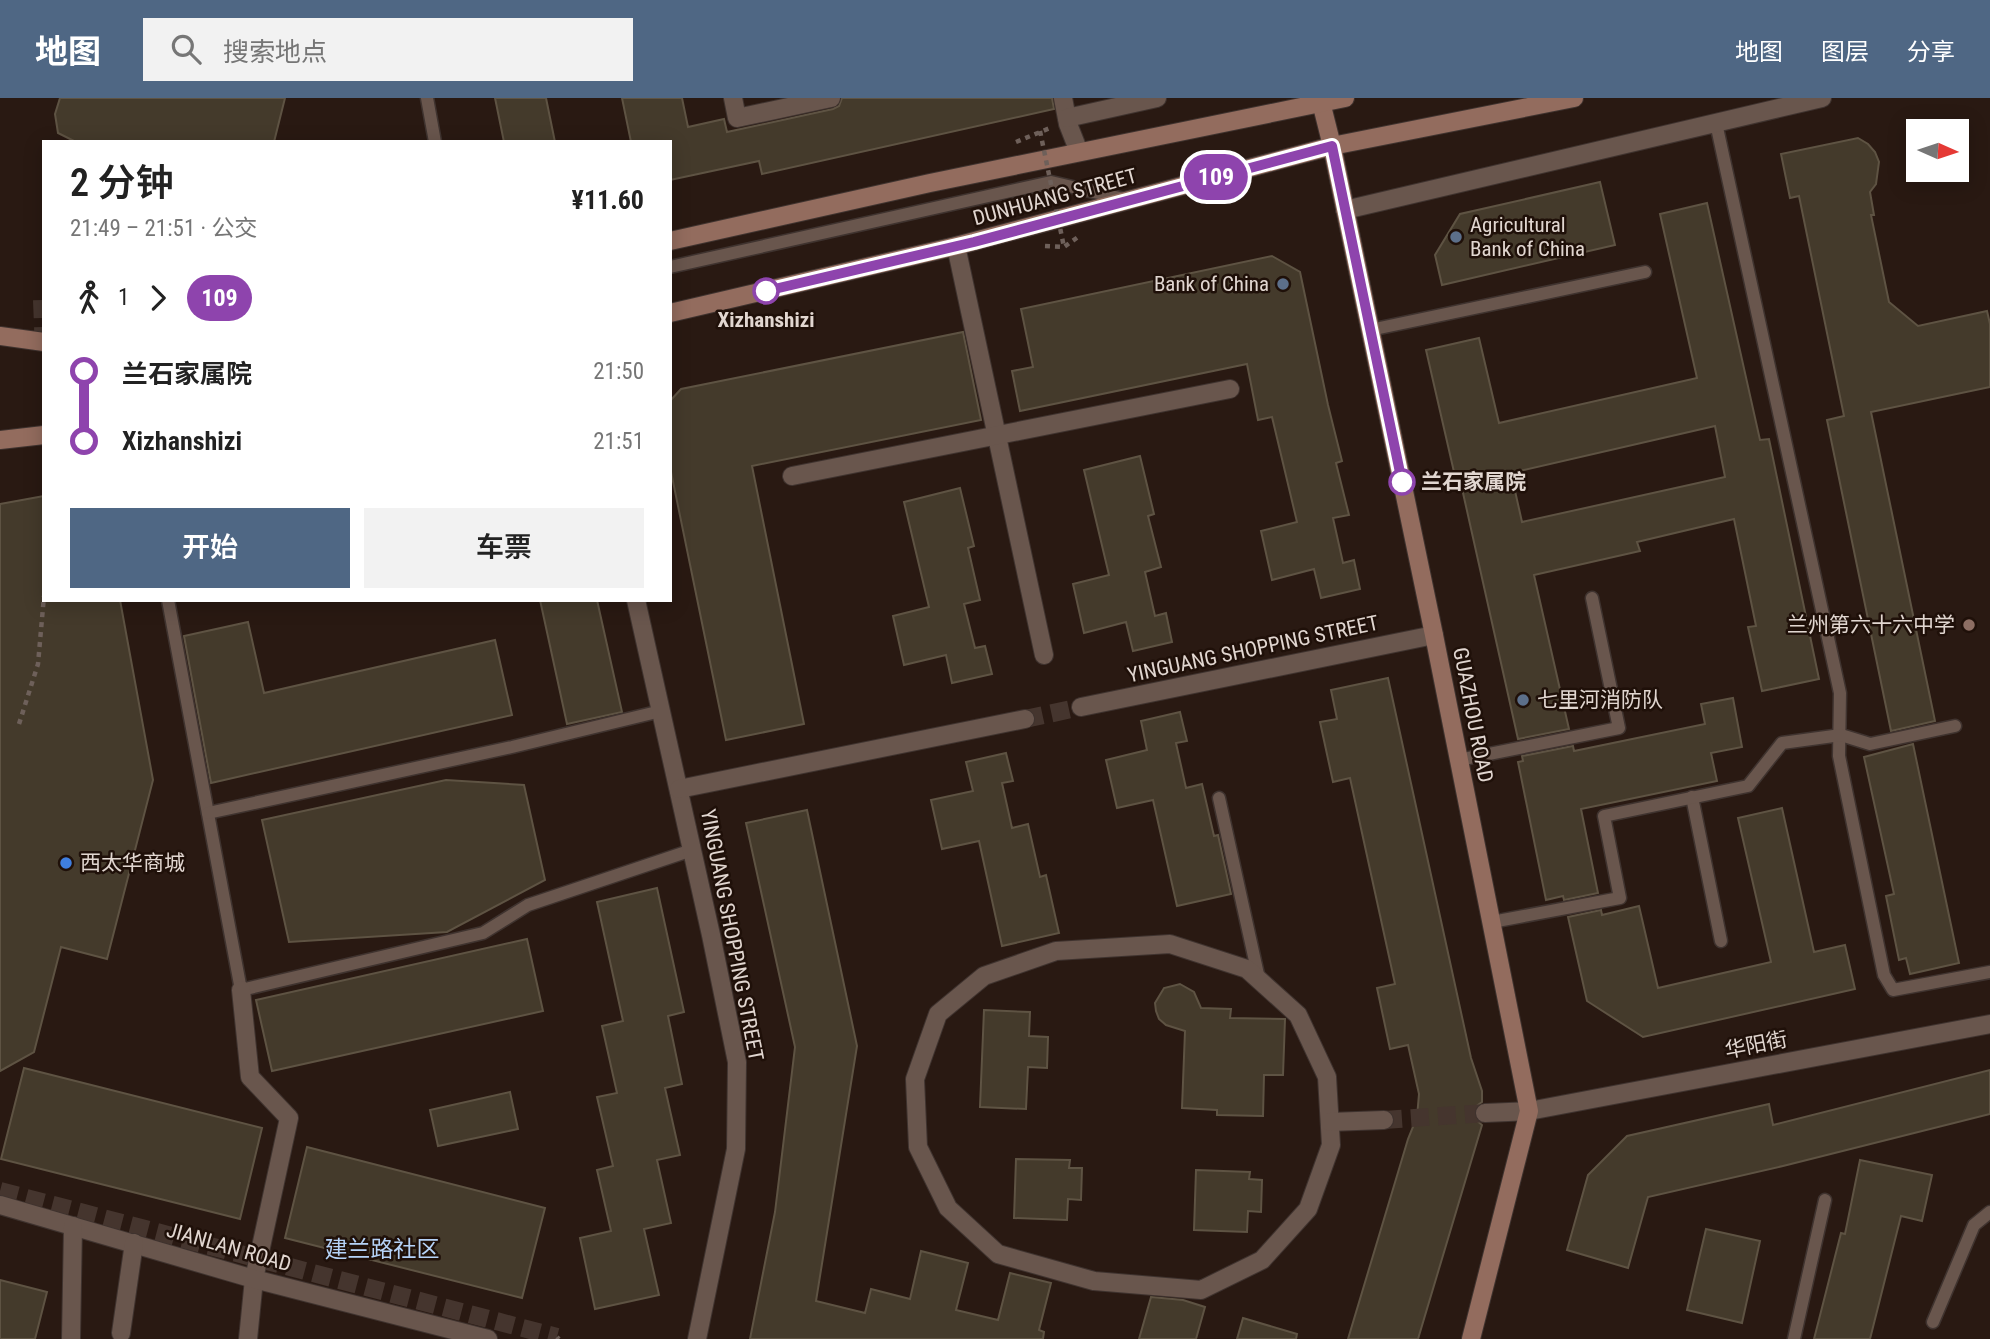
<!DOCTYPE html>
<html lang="zh">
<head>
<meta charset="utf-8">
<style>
	:root { --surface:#fff; --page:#f2f2f2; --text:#222; --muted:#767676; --accent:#4f6784 }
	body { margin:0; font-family:"Roboto Condensed","Noto Sans SC",sans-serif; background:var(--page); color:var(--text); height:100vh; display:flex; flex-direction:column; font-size:26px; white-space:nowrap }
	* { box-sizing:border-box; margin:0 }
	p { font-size:23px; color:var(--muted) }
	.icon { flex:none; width:38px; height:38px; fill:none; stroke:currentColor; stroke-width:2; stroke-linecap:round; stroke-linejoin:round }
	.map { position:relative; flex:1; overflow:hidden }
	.side { position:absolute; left:42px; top:42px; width:630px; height:462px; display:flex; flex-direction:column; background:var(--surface); border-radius:0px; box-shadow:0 4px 18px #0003 }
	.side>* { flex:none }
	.badge { padding:0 14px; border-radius:23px; font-size:24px; line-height:46px }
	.needle { width:46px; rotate:93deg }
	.tools { position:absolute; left:1906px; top:21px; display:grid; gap:14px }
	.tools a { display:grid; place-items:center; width:63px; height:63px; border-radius:0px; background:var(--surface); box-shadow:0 4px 18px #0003; font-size:35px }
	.map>.badge { position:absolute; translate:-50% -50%; box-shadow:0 0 0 4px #fff }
	.legs { display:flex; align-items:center; gap:10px; height:77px; padding:0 28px; font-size:23px }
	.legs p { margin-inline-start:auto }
	.head { display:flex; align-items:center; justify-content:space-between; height:119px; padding:0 28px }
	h1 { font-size:38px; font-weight:600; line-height:52px }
	.button { display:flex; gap:14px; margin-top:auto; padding:14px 28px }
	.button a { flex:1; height:80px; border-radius:0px; background:var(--accent); color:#fff; font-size:28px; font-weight:600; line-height:80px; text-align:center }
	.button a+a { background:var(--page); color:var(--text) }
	ul { padding:0 28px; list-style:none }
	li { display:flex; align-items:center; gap:24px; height:70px; font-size:26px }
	li i { display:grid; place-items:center; width:10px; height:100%; margin:0 9px; background:currentColor }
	li i::after { content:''; width:18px; height:18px; margin:-9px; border:5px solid; border-radius:50%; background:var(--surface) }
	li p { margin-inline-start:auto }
	li:first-child i { background:linear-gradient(#0000 50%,currentColor 0) }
	li:last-child i { background:linear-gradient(currentColor 50%,#0000 0) }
	header { display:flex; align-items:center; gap:42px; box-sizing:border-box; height:98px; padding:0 35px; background:var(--accent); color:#fff }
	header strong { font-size:33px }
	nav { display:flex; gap:38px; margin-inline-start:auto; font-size:24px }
	.search { width:490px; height:63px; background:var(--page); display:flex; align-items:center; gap:18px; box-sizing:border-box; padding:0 24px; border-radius:0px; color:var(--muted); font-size:26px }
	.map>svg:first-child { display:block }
</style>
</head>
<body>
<header>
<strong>地图</strong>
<div class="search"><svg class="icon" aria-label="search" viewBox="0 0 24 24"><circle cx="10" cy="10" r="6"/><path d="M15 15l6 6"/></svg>搜索地点</div>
<nav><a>地图</a><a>图层</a><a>分享</a></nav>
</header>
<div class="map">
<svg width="1990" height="1241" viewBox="0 0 1990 1241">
	<rect width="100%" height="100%" fill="#291912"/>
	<!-- building -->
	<g fill="#443a2b" stroke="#5e5343" stroke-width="2" fill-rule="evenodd">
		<polygon points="60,0 285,0 274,44 76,44 58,35 55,16"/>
		<polygon points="495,0 546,0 555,44 504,44"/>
		<polygon points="622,0 682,0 688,29 724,21 727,34 833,11 839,8 842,0 1052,0 1054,11 762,76 759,63 670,82 670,44 631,44"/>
		<polygon points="1858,40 1868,46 1875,54 1879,64 1876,86 1870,94 1874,117 1871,117 1889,204 1918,228 1987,213 1990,226 1990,289 1871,314 1935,623 1891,633 1827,322 1844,318 1799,98 1790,100 1781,56"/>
		<polygon points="1600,84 1615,147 1442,187 1435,157 1460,116"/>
		<path d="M 1707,105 L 1760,342 L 1769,341 L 1819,581 L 1762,593 L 1748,529 L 1756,528 L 1734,421 L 1637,444 L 1640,453 L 1534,477 L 1569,631 L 1518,641 L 1461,386 L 1457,387 L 1426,252 L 1479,240 L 1499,325 L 1697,280 L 1660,116 ZM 1715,328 L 1725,379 L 1522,424 L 1511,375 Z"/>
		<polygon points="1272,158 1300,174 1328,307 1342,363 1336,365 1349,417 1333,420 1343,465 1354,462 1360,491 1321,500 1314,471 1272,482 1261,433 1297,424 1272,319 1258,322 1247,266 1020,313 1012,273 1033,269 1021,211"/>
		<polygon points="963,234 981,322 752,368 804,626 726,642 670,369 670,303 681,291"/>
		<polygon points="1140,358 1154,416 1148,418 1161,469 1145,474 1155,518 1166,515 1172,544 1133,553 1126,524 1084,535 1073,486 1109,477 1084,372"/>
		<polygon points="960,390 974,448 968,450 980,502 964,506 975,550 985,548 992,576 952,585 946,557 904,567 893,518 929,509 904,404"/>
		<polygon points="44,398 44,502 120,502 153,682 107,861 61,849 34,954 0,973 0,406"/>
		<polygon points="540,502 597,502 622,614 567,626"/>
		<polygon points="248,524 264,595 495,542 512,617 211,685 184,538"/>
		<polygon points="1388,580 1471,960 1482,993 1482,1004 1475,1009 1474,1015 1476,1022 1482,1027 1418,1241 1348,1241 1408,1041 1417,1019 1419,996 1408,947 1390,951 1377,890 1395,886 1350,680 1333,684 1320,624 1337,621 1331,592"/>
		<polygon points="1733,600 1742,649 1711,655 1717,683 1581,711 1598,795 1564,802 1563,798 1546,802 1518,664 1523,663 1522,658 1573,648 1574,653 1705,626 1701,606"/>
		<polygon points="1180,614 1187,643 1176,645 1186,690 1202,686 1214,738 1218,737 1231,796 1177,808 1153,702 1117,710 1106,662 1147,652 1141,623"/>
		<polygon points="1913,646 1959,865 1910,876 1906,860 1899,862 1886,798 1894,796 1864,659"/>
		<polygon points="1006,655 1013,683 1002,685 1012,730 1028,726 1040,779 1046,777 1059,835 1002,848 979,743 942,751 931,702 973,693 966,664"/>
		<polygon points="446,682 524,687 545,782 447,834 289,844 262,722"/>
		<polygon points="1782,710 1814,854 1845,847 1855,891 1643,939 1587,903 1568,819 1601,812 1602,817 1639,808 1658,890 1771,864 1738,720"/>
		<polygon points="807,712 857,948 816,1203 865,1215 871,1191 910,1201 921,1153 968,1165 956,1212 998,1222 1010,1175 1051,1185 1039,1232 1044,1234 1043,1241 750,1241 775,1114 795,949 746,725"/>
		<polygon points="657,790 684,914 668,918 682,986 665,990 680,1057 657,1062 671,1125 644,1131 659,1197 595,1211 580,1140 611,1133 597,1072 613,1068 597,999 617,995 602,928 623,923 597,804"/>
		<polygon points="527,841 543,913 272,973 256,902"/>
		<polygon points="1180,886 1194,894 1201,910 1231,911 1230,920 1285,921 1283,977 1264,977 1263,1018 1217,1017 1217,1012 1182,1010 1185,933 1166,927 1159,921 1156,913 1155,905 1164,890"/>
		<polygon points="984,912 1030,914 1029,938 1048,939 1047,970 1028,969 1026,1011 980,1009"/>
		<polygon points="24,970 262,1030 240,1121 1,1061"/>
		<polygon points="1990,972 1990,1016 1783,1068 1648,1099 1628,1170 1567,1152 1588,1077 1627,1038 1769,1006 1773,1027"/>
		<polygon points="510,994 518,1031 438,1048 430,1012"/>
		<polygon points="307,1049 545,1110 522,1200 285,1140"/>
		<polygon points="1016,1061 1070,1062 1069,1070 1082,1070 1081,1102 1068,1101 1067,1122 1014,1120"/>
		<polygon points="1860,1062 1932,1077 1922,1123 1901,1118 1870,1241 1814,1241 1841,1135 1845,1136"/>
		<polygon points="1196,1072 1250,1074 1249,1081 1262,1082 1261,1114 1248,1113 1247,1134 1194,1132"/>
		<polygon points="1706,1131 1760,1143 1742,1225 1687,1212"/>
		<polygon points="0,1182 47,1194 35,1241 0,1241"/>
		<polygon points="1151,1199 1183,1202 1205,1209 1196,1241 1139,1241"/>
		<polygon points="1243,1220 1297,1236 1296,1241 1237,1241"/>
	</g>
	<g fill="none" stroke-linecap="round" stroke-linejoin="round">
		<!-- street-tunnel -->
		<g stroke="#45352e" stroke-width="18" stroke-dasharray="18 9" stroke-linecap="butt">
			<polyline points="42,202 44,254"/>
			<polyline points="1025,621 1081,609"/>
			<polyline points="1384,1022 1485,1015"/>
			<polyline points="0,1093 557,1239"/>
		</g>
		<!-- lane casing -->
		<g stroke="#3f332f" stroke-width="15">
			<g id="lane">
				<polyline points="427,0 435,44"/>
				<polyline points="1716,25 1840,595 1839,658 1884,877 1893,892 1990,874"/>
				<polyline points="670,169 1051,84 1124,101"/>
				<polyline points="1370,232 1645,174"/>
				<polyline points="168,502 241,892 483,835 528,807 692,752"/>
				<polyline points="1459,662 1619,630 1592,500"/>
				<polyline points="1692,699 1721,843"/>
				<polyline points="1219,700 1259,881"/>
				<polyline points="208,715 512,649 661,613"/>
				<polyline points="1492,824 1620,800 1604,718 1748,688 1782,645 1841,637 1870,646 1955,628"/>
				<polyline points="1933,1224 1974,1127 1990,1114"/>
				<polyline points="1794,1241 1825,1102"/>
			</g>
		</g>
		<!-- street casing -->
		<g stroke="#3f332f" stroke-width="20">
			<g id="street">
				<polyline points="733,0 737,20 831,0"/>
				<polyline points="1063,0 1068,26 1079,54"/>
				<polyline points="1067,20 1157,0"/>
				<polyline points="1345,112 1822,0"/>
				<polyline points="956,148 1044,557"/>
				<polyline points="792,378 1230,291"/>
				<polyline points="636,502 711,837 737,964 736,1051 697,1241"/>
				<polyline points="1081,609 1434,537"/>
				<polyline points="679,691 1025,621"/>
				<polygon points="1170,846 1247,871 1298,917 1327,979 1331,1047 1308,1111 1262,1162 1201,1192 1094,1183 998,1156 948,1110 918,1049 915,981 938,916 984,878 1056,853"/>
				<polyline points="241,892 250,979 289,1020 254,1181 248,1241"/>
				<polyline points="1485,1015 1529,1013 1990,926"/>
				<polyline points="1330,1024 1384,1022"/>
				<polyline points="0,1107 254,1181 488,1241"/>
				<polyline points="121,1235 134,1145"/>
				<polyline points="71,1241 73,1128"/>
			</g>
		</g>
		<!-- secondary casing -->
		<g stroke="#3f332f" stroke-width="20">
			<g id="secondary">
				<polyline points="1320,0 1332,48 1434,537 1529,1013 1471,1241"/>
				<polyline points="670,143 930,85 1345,0"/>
				<polyline points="670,215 956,148 1332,48 1574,0"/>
				<polyline points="0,238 44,244"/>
				<polyline points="0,342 44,337"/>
			</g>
		</g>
		<!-- path -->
		<g stroke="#6e605a" stroke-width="4.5" stroke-dasharray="5 5" stroke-linecap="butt">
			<polyline points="1016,44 1050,30"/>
			<polyline points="1045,148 1064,149 1078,139"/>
			<polyline points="19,626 38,566 44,498"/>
			<polyline points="557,1239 559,1241"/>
		</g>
		<!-- lane -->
		<use href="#lane" stroke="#69564d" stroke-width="12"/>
		<!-- street -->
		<use href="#street" stroke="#69564d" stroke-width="18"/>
		<!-- secondary -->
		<use href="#secondary" stroke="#936c5e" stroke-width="18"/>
		<!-- path-bridge -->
		<polyline stroke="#6e605a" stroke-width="4.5" stroke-dasharray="5 5" stroke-linecap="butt" points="1040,33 1064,149"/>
	</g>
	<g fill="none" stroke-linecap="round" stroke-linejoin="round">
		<!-- line-1 casing -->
		<g stroke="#fff" stroke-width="16">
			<polyline id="line-1" points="766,193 974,144 1332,48 1402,384"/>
		</g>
		<!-- line-1 -->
		<use href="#line-1" stroke="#8e44ad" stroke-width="10"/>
	</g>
	<!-- markers -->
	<g fill="#5c6f8a" stroke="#1f1009" stroke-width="2.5">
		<circle cx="1456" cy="139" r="7"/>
		<circle cx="1283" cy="186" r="7"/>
		<circle cx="1523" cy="602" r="7"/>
	</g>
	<g fill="#fff" stroke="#8e44ad" stroke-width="3.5">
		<circle cx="766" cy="193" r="12"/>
		<circle cx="1402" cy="384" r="12"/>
	</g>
	<circle fill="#8d6e63" stroke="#1f1009" stroke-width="2.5" cx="1969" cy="527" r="7"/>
	<circle fill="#3f7fe0" stroke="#1f1009" stroke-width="2.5" cx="66" cy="765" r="7"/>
	<g text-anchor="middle" stroke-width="5" stroke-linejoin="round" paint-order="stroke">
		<!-- street labels -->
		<g font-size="21" fill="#e1d6d0" stroke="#1f1009">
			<text transform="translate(1055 99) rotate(-15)" y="7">DUNHUANG STREET</text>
			<text transform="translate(1253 551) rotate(-12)" y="7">YINGUANG SHOPPING STREET</text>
			<text transform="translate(1473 617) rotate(79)" y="7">GUAZHOU ROAD</text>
			<text transform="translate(732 837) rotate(79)" y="7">YINGUANG SHOPPING STREET</text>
			<text transform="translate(1756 947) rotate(-11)" y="7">华阳街</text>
			<text transform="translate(229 1149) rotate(16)" y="7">JIANLAN ROAD</text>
		</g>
		<!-- poi labels -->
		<g font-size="21" fill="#e1d6d0" stroke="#1f1009" text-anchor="start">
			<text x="1470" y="134">Agricultural<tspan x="1470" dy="24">Bank of China</tspan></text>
			<text x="1269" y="193" text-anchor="end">Bank of China</text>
			<text x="1955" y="534" text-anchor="end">兰州第六十六中学</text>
			<text x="1537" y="609">七里河消防队</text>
			<text x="80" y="772">西太华商城</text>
		</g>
		<!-- stop labels -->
		<g font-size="21" font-weight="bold" fill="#e1d6d0" stroke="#1f1009">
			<text x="766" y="229">Xizhanshizi</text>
			<text x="1421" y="391" text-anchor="start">兰石家属院</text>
		</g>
		<!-- neighbourhood labels -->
		<g font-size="23" fill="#b5d2f7" stroke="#1f1009">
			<text x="382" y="1159">建兰路社区</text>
		</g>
	</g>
</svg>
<div class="tools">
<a><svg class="needle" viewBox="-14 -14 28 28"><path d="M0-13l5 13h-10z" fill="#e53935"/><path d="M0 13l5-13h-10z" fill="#767676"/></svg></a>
</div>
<b class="badge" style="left:1216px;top:79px;background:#8e44ad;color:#fff">109</b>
<section class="side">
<div class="head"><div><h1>2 分钟</h1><p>21:49 – 21:51 · 公交</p></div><b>¥11.60</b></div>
<div class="legs"><svg class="icon" aria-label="walk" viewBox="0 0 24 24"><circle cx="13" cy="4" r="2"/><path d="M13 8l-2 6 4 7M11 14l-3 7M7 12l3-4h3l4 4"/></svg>1<svg class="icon" aria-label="forward" viewBox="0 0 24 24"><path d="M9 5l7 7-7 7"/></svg><b class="badge" style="background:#8e44ad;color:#fff">109</b></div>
<ul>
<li><i style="color:#8e44ad"></i><b>兰石家属院</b><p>21:50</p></li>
<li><i style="color:#8e44ad"></i><b>Xizhanshizi</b><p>21:51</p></li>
</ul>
<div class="button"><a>开始</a><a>车票</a></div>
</section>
</div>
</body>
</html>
